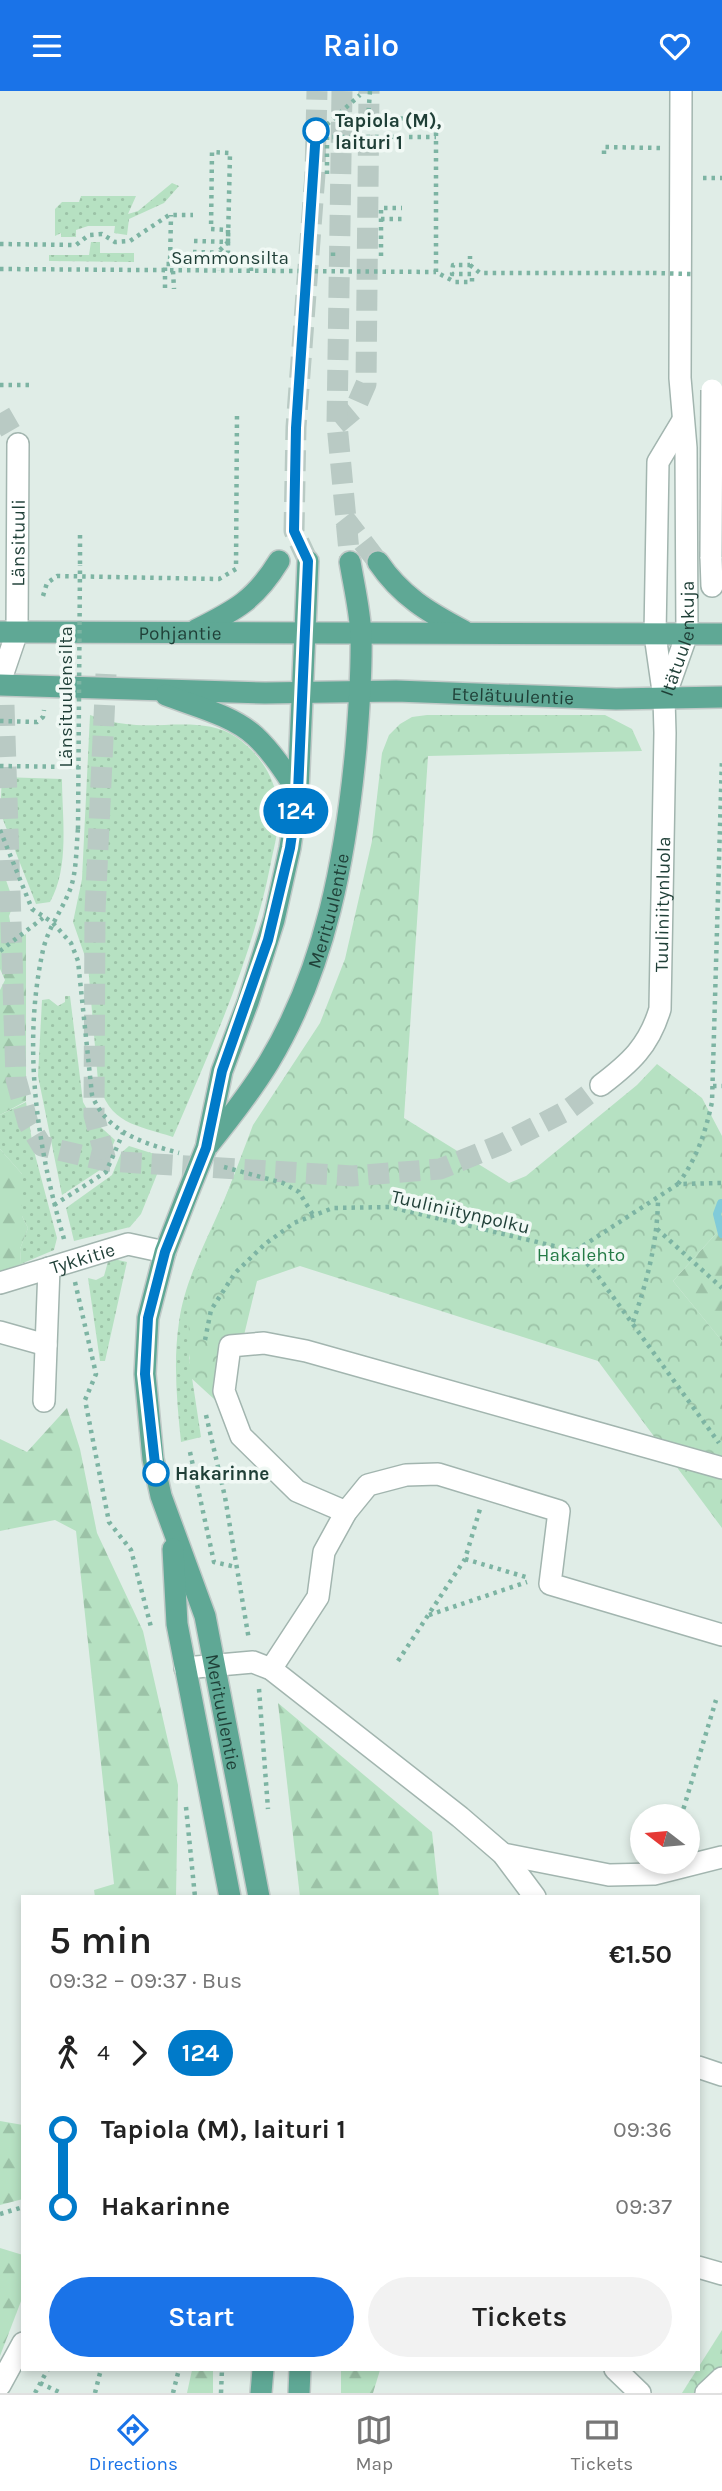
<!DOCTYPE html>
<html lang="en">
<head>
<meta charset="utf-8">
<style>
	:root { --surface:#fff; --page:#f2f2f2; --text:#222; --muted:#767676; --line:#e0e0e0; --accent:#1a73e8 }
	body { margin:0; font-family:Karla,sans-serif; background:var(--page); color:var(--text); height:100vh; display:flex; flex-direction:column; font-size:26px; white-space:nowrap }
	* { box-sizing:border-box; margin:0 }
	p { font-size:23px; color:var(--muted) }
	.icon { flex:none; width:38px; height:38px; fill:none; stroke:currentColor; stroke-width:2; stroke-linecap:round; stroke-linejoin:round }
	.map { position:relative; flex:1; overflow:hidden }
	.details { position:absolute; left:21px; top:1804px; width:679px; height:476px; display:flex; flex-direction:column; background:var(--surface); border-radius:0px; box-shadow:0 4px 10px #0003 }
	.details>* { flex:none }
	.badge { padding:0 14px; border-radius:23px; font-size:24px; line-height:46px }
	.needle { width:46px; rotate:286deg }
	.buttons { position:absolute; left:630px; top:1713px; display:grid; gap:14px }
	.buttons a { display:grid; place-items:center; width:70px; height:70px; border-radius:50%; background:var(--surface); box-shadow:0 4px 10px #0003; font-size:35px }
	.map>.badge { position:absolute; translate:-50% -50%; box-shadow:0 0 0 4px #fff }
	.legs { display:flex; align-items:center; gap:10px; height:77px; padding:0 28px; font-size:23px }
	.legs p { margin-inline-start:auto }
	.headline { display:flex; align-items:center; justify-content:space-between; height:119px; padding:0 28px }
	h1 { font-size:38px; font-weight:600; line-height:52px }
	.button { display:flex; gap:14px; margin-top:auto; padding:14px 28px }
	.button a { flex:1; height:80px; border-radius:42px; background:var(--accent); color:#fff; font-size:28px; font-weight:600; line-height:80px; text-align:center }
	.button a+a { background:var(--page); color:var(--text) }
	ul { padding:0 28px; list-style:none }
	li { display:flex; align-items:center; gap:24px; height:77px; font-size:26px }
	li i { display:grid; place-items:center; width:10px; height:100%; margin:0 9px; background:currentColor }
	li i::after { content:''; width:18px; height:18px; margin:-9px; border:5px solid; border-radius:50%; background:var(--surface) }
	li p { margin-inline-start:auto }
	li:first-child i { background:linear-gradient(#0000 50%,currentColor 0) }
	li:last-child i { background:linear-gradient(currentColor 50%,#0000 0) }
	header { display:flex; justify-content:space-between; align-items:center; height:91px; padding:0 28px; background:var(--accent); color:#fff; font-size:32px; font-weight:600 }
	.tabs { display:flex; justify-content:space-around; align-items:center; height:98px; border-top:2px solid var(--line); background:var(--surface); font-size:19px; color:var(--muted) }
	.tabs a { display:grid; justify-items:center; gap:4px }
	.tabs .current { color:var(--accent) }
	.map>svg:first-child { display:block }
</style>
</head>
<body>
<header><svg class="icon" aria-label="menu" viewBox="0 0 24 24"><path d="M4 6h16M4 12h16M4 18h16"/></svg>Railo<svg class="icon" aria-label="heart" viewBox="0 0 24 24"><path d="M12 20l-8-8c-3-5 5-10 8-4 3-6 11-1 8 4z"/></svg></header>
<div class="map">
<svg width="722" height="2302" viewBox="0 0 722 2302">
	<defs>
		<pattern id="grass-dots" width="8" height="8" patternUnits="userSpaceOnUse" patternTransform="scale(1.75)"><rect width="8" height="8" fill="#b6e1c2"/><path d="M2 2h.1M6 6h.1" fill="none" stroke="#9cc2a7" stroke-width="1.8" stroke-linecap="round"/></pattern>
		<pattern id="forest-firs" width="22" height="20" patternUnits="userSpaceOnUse" patternTransform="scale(1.75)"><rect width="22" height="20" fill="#b6e1c2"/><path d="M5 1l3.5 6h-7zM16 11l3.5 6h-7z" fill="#9cc2a7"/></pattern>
		<pattern id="park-crowns" width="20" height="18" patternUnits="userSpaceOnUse" patternTransform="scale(1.75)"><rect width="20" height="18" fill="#b6e1c2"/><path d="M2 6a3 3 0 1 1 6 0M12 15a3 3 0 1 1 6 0" fill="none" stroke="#9cc2a7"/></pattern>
	</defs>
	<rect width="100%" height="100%" fill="#e0ede7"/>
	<!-- grass -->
	<g fill="url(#grass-dots)">
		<polygon points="172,92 179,95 164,112 129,128 127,144 114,142 115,135 88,135 76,139 76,146 61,146 61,142 55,145 55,118 62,111 79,111 81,105 136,105 128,123 138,120"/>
		<polygon points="91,151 100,151 100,162 134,162 134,171 49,170 49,164 89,164"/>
		<path d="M 90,624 C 102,628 114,632 126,633 C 161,638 205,625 236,646 C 259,662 274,685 278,712 C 281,733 274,755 270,776 C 251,871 211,957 173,1046 C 136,1034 109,1033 98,990 L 88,874 L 73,831 L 82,788 Z"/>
		<path d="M 2,686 L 62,688 C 62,727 70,776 50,811 L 36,813 L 0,721 Z"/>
		<polygon points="65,905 70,905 83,1011 93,1029 115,1049 103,1077 62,1104 38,985 42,909 49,908 58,915 65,911"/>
		<polygon points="26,1011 33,1056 57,1147 54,1159 21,1173 20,1158 28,1137 22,1125 22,1083 0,1058 0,1024"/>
		<polygon points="129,1055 164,1066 141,1123 130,1136 74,1150 66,1117 112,1084 121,1062"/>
		<path d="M 234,1084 L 189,1267 L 201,1346 L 181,1351 C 177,1312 173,1271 179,1231 C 186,1180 217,1132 234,1084 Z"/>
		<polygon points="109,1167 127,1171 105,1270 100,1270 88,1187 96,1189 104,1185"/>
	</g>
	<!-- forest -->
	<g fill="url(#forest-firs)">
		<polygon points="0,772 14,812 9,825 14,851 26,843 26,1010 0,1024 0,899 5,889 0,878"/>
		<polygon points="0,1058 22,1083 22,1125 28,1137 20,1158 21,1173 0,1181"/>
		<polygon points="722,1136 722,1250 673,1190"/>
		<polygon points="67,1317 80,1358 97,1442 143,1540 178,1694 176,1806 95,1806 94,1799 114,1793 76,1440 55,1429 0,1440 0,1348 27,1361"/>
		<polygon points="278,1612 432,1741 439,1806 300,1806"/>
		<polygon points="0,2030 23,2034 23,2108 0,2114"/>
		<polygon points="0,2157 23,2164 23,2205 0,2265"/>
		<polygon points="192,2279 213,2279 213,2302 187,2302"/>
		<polygon points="341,2279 380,2279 373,2302 341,2302"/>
	</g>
	<!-- park -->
	<g fill="url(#park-crowns)">
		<polygon points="427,624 605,624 632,638 642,660 428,665 404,1027 509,1092 526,1085 637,994 657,973 702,1007 722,1045 722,1136 673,1190 722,1250 722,1437 598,1270 300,1175 257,1190 226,1319 190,1286 188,1206 253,1034 320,932 345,868 372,750 382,662 389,644 400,633 412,626"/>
		<polygon points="722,2239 722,2302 682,2302"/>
	</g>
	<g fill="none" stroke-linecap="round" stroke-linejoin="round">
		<!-- stream -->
		<polyline stroke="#81cbd9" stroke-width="8" points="721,1112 717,1123 722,1143"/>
		<!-- minor-tunnel -->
		<g stroke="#b9cac4" stroke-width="21" stroke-dasharray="21 10" stroke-linecap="butt">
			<polyline points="0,322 18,353"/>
			<polyline points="337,333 355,318 366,293 369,0"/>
			<polyline points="3,583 16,988 28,1032 42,1055 106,1070 352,1085 440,1078 502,1053 566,1020 601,994"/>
			<polyline points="106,583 95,821 94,1024 106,1070"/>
		</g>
		<!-- major-tunnel -->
		<g stroke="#b9cac4" stroke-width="21" stroke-dasharray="21 10" stroke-linecap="butt">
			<polyline points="342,0 337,333 350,471"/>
			<polyline points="344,427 378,471"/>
			<polyline points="308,470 294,440 296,336 315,83 317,0"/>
		</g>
		<!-- minor casing -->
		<g stroke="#a2b5af" stroke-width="24">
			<g id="minor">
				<polyline points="711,466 712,495"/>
				<path id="s1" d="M 0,591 L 17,541 L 18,353"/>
				<path id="s2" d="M 665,605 L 687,543 L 686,357 L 680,287 L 681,0"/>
				<path id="s3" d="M 601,994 C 630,972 649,955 660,918 L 665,642 L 664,607 L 655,544 L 658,371 L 682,331"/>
				<path id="s4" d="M 0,1192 L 128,1153 L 165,1161"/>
				<polyline points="0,1241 46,1254"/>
				<polyline points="44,1310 49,1177"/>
				<polyline points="346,1421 297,1400 241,1345 224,1300 230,1255 264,1252 306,1260 722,1377"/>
				<polyline points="185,1577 253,1571 271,1578 460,1726 503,1763 535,1806"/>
				<polyline points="271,1578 318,1506 324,1461 346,1421 368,1394 406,1384 438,1383 559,1420 550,1493 722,1544"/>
				<polyline points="503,1763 609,1784 654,1783 722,1766"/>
				<polyline points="698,1976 722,1984"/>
				<polyline points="698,2176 722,2183"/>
				<polyline points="615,2278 640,2302"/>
				<polyline points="0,2294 23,2252"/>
				<polyline points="706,2302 722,2287"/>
			</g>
		</g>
		<!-- major casing -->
		<g stroke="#c0c9c7" stroke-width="24">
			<g id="major">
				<path d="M 378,471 C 401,505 428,521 464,540"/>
				<path d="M 196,539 C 236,519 255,509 279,470"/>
				<path id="s5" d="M 0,541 L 722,543"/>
				<path id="s6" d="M 0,594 L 265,602 L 396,600 L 616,608 L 722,606"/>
				<path d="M 166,604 C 194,615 232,624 255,645 C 272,661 285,681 298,701"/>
				<polyline points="207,1052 222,980 248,911 274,829 290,757 298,701 308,470"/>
				<path id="s7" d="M 206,1057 C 228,1030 250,1002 269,971 C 326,876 346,765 356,656 C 359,619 362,581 361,544 C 360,520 354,495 350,471"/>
				<path id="s8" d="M 187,1104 L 165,1161 L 148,1227 L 145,1283 L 153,1368 L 161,1405 L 205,1525 L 259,1806"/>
				<polyline points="173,1458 177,1533 230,1806"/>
				<polyline points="261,2302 263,2278"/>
				<polyline points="299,2302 300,2278"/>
			</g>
		</g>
		<!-- path -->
		<g stroke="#7db4a3" stroke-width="4.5" stroke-dasharray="3.5 5" stroke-linecap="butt">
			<polyline points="370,0 368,28 436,27 436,181 455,191 472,191 472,183 452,183 453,174 470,174 470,165"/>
			<polyline points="314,45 360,4"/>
			<polyline points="604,63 604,56 660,57"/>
			<polyline points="327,83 327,46 436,46"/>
			<polyline points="703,87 722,87"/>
			<polyline points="381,128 402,128"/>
			<polyline points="194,150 228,151 228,139 211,138 212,61 230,62 228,151 217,162 218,180"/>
			<polyline points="0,153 76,154 89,144 102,143 115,151 130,150 169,124 193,124"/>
			<polyline points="193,161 228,162 228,151"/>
			<polyline points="333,165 333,160"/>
			<polyline points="381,165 381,117 402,117"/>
			<polyline points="470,174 480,182 653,182"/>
			<polyline points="0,178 436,181"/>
			<polyline points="173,180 174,198"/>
			<polyline points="251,180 251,164"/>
			<polyline points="165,197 165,173 170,173 171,124"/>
			<polyline points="0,294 33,294"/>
			<polyline points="80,444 80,474"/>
			<polyline points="43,505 47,492 57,485 219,488 236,478 237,322"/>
			<polyline points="0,630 37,631 43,626 44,619"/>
			<polyline points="0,675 79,676"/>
			<path d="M 0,739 L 32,818 L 52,831 L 71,852 L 78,870 L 92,1004 C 106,1041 143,1052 179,1062"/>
			<polyline points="0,860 43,827"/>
			<polyline points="713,995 722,995"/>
			<polyline points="224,1076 283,1092 299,1101 313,1124"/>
			<path d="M 678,1093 C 697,1067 705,1043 712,1011 L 722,667"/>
			<polyline points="54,1114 106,1081 123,1042"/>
			<polyline points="657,1138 722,1197"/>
			<path d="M 64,1148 C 37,1055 22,955 43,859 C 48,837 61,821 69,801 C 77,783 76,757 78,738"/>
			<polyline points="575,1160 595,1181 719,1352"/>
			<polyline points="75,1191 96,1283 85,1309 109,1431 131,1459 151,1536"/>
			<path d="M 633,1231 C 647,1190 657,1153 658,1110"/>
			<polyline points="205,1249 211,1219 235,1182 265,1153 294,1132 333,1117 390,1116 575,1160 678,1093 722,1092"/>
			<polyline points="206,1324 225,1406 249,1549"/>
			<polyline points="190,1361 214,1471 236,1476"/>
			<polyline points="195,1387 218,1382"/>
			<polyline points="465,1468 529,1487"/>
			<polyline points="429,1524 527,1491"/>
			<polyline points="398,1570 465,1468 480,1418"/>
			<polyline points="259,1598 268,1718"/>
			<polyline points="186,1716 195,1806"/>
			<polyline points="681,1726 716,1609"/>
			<polyline points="0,2123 23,2116"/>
			<polyline points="40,2292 61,2302"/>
			<polyline points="35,2302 48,2278"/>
			<polyline points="95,2302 101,2278"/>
			<polyline points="173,2302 179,2278"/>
			<polyline points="221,2302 222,2278"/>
		</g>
		<!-- minor -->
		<use href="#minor" stroke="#fff" stroke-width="21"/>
		<!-- major -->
		<use href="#major" stroke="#5fa895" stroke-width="21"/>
		<!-- minor-bridge casing -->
		<g stroke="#a2b5af" stroke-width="24" stroke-linecap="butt">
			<polyline id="minor-bridge" points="711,466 712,299"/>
		</g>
		<!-- major-bridge casing -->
		<g stroke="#c0c9c7" stroke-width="24" stroke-linecap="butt">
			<polyline id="major-bridge" points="187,1104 206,1057"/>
		</g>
		<!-- path-bridge -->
		<g stroke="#7db4a3" stroke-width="4.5" stroke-dasharray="3.5 5" stroke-linecap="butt">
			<polyline points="653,182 691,183"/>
			<polyline points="78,738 80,474"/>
		</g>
		<!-- minor-bridge -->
		<use href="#minor-bridge" stroke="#fff" stroke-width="21"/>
		<!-- major-bridge -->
		<use href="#major-bridge" stroke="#5fa895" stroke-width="21"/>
	</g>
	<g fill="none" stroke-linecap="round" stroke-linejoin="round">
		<!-- line-1 casing -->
		<g stroke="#fff" stroke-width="16">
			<polyline id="line-1" points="156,1382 145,1283 148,1227 165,1161 206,1057 222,980 268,849 290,757 298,701 308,470 294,440 296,337 316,40"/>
		</g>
		<!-- line-1 -->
		<use href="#line-1" stroke="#007ac9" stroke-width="10"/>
	</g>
	<!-- markers -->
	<g fill="#fff" stroke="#007ac9" stroke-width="3.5">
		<circle cx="316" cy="40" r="12"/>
		<circle cx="156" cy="1382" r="12"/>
	</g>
	<g text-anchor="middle" stroke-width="7" stroke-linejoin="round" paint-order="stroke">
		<!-- stop labels -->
		<g font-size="19" font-weight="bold" fill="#1f3f37" stroke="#f1f9f5" text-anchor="start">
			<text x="335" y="36">Tapiola (M),<tspan x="335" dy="22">laituri 1</tspan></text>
			<text x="175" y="1389">Hakarinne</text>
		</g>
		<!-- street labels -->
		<g font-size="19" fill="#1f3f37" stroke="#f1f9f5">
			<text x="230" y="173">Sammonsilta</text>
			<text dy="7" stroke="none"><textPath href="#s1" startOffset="142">Länsituuli</textPath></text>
			<text dy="7" stroke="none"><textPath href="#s2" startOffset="60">Itätuulenkuja</textPath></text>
			<text dy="7" stroke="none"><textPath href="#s5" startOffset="180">Pohjantie</textPath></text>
			<text dy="7" stroke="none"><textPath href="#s6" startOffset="513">Etelätuulentie</textPath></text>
			<text transform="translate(65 606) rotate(-90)" y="7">Länsituulensilta</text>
			<text dy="7" stroke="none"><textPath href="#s3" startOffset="203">Tuuliniitynluola</textPath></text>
			<text dy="7" stroke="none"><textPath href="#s7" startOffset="270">Merituulentie</textPath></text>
			<text transform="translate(461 1120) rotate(13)" y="7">Tuuliniitynpolku</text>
			<text dy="7" stroke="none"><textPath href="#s4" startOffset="86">Tykkitie</textPath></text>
			<text dy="7" stroke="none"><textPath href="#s8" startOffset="534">Merituulentie</textPath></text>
		</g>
		<!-- park labels -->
		<g font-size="19" fill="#247b46" stroke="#f1f9f5">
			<text x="581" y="1170">Hakalehto</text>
		</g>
	</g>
</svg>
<div class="buttons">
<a><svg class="needle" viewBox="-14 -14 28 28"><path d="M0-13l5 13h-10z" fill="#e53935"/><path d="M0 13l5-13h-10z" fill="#767676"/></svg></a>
</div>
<b class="badge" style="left:296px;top:720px;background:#007ac9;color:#fff">124</b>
<section class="details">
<div class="headline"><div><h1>5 min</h1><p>09:32 – 09:37 · Bus</p></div><b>€1.50</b></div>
<div class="legs"><svg class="icon" aria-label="walk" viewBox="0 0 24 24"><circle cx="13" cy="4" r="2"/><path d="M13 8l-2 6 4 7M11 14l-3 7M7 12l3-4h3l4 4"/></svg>4<svg class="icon" aria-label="forward" viewBox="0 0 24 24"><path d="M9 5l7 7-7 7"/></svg><b class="badge" style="background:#007ac9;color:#fff">124</b></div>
<ul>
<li><i style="color:#007ac9"></i><b>Tapiola (M), laituri 1</b><p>09:36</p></li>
<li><i style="color:#007ac9"></i><b>Hakarinne</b><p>09:37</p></li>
</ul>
<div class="button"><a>Start</a><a>Tickets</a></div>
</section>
</div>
<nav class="tabs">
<a class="current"><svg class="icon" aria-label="directions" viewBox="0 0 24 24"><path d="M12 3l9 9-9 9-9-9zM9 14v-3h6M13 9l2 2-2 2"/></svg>Directions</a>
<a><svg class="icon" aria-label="map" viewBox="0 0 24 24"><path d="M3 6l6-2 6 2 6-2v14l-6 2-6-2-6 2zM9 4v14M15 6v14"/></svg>Map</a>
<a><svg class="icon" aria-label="tickets" viewBox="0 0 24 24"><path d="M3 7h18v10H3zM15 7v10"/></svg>Tickets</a>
</nav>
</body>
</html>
